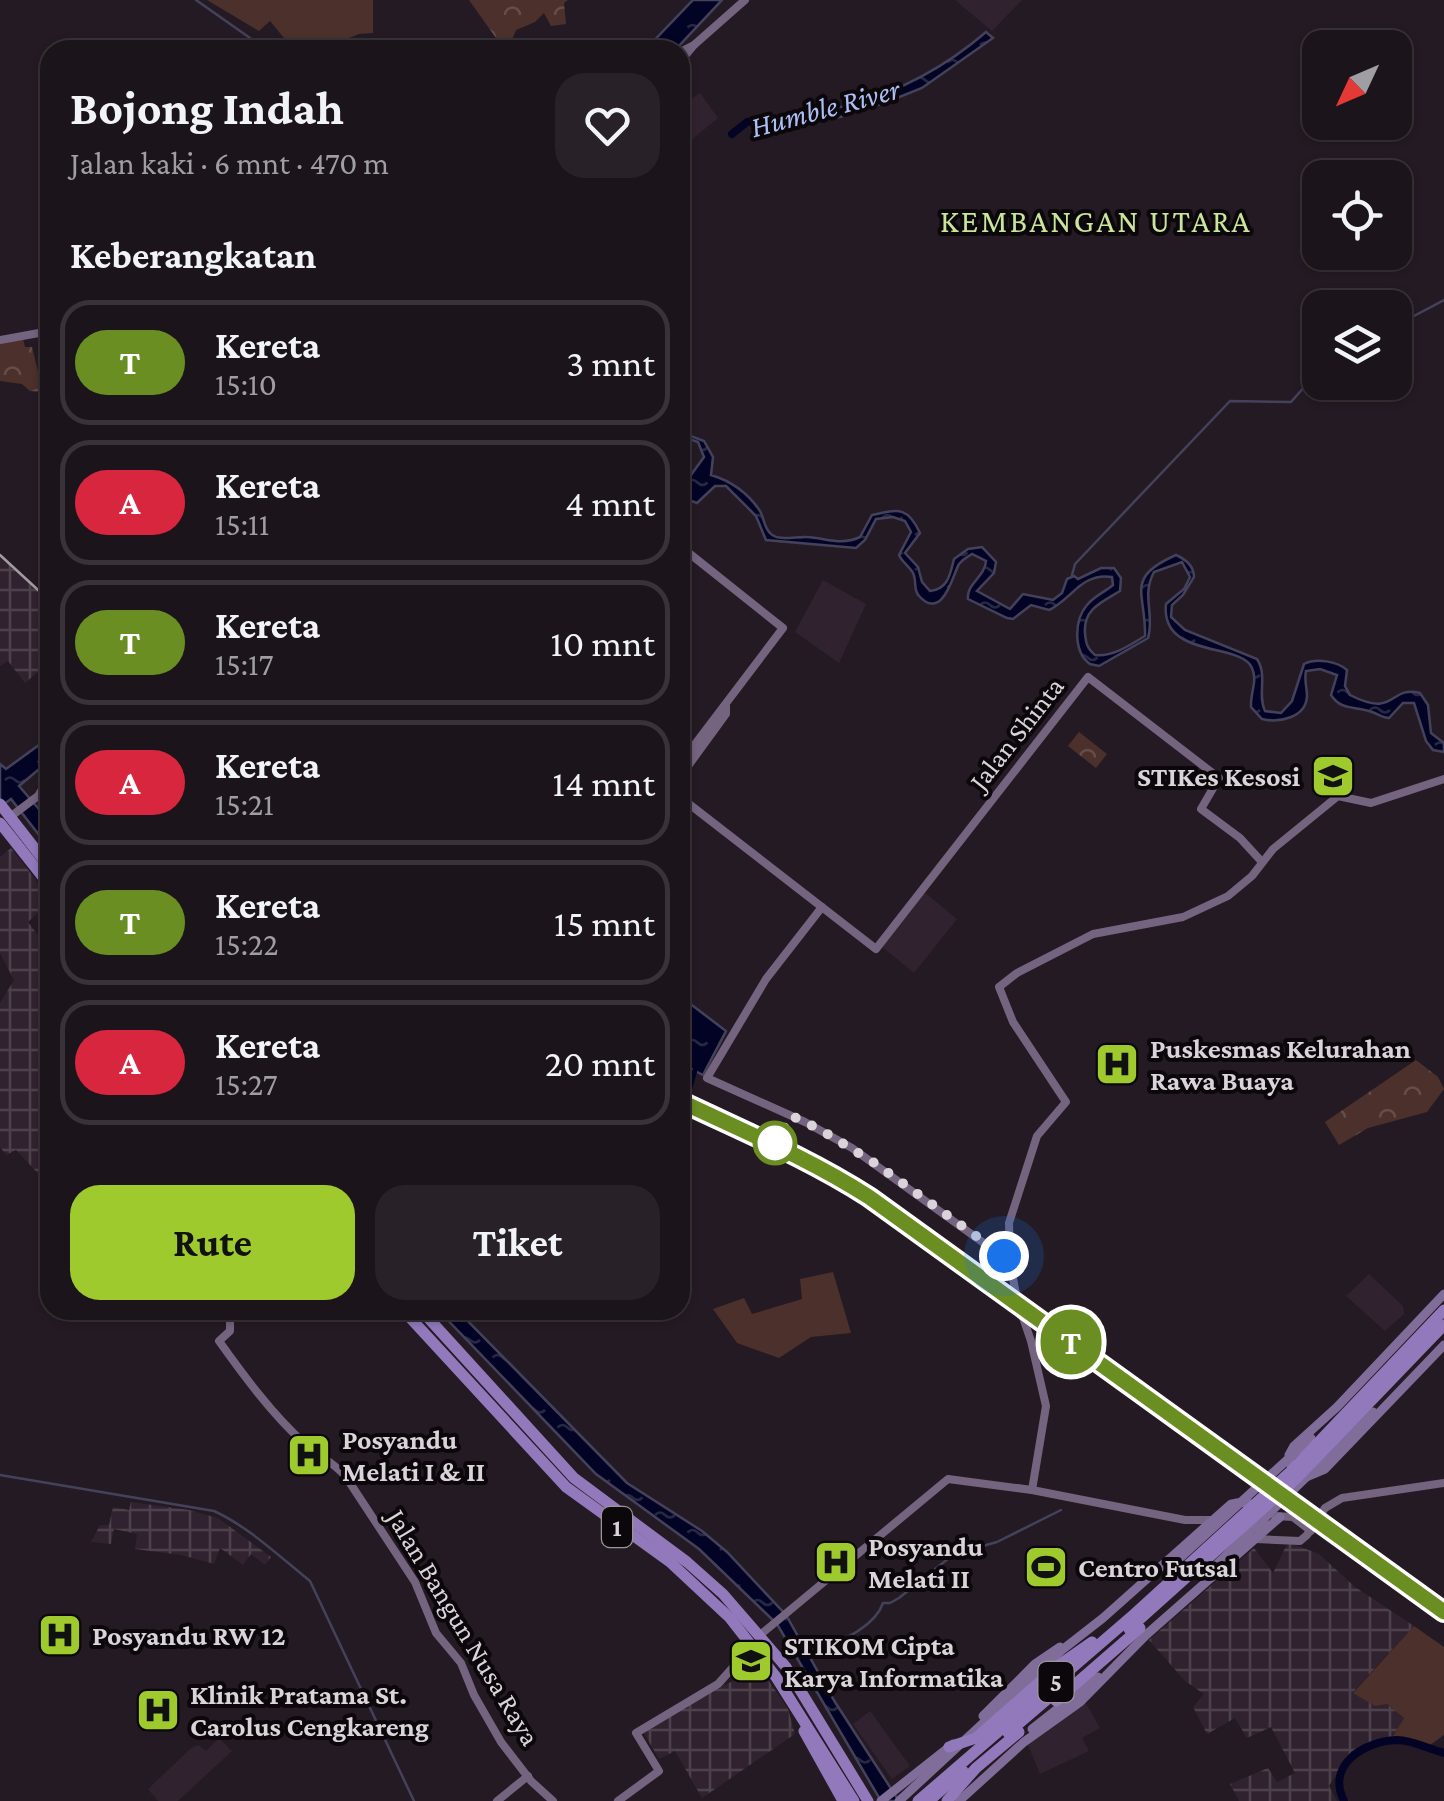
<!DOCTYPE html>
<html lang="id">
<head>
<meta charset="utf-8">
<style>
	:root { --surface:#1b141a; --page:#282127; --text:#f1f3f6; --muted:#a09ea2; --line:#393339; --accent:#9fca2d }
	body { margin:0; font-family:"Crimson Pro",serif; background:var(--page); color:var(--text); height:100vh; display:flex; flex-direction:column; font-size:38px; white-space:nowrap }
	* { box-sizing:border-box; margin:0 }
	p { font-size:32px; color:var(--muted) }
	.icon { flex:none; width:55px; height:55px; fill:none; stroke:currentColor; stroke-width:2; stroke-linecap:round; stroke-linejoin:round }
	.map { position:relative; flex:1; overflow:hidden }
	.details { position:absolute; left:40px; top:40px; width:650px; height:1280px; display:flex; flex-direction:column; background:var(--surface); border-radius:30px; box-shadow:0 2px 8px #0004,0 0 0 2px var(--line) }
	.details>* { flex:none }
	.badge { padding:0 20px; border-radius:32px; font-size:35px; line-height:65px }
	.needle { width:65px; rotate:226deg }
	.controls { position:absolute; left:1302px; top:30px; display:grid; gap:20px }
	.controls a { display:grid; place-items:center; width:110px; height:110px; border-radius:20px; background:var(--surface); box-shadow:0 2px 8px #0004,0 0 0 2px var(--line); font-size:50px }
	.you { position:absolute; width:50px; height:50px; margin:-25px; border:8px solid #fff; border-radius:50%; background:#1a73e8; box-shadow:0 0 0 15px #1a73e833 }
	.map>.badge { position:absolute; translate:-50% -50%; box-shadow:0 0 0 5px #fff }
	h2 { padding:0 30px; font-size:38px; line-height:90px }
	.round { display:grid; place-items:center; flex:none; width:105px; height:105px; border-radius:30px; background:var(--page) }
	.headline { display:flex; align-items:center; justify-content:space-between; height:170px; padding:0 30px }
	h1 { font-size:48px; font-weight:700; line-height:75px }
	.primary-button { display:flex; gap:20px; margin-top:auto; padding:20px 30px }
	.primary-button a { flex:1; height:115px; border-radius:30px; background:var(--accent); color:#111; font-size:40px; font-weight:700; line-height:115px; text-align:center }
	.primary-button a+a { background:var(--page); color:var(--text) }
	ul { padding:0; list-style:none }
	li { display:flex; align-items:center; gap:30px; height:125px; margin:0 20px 15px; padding:0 10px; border:5px solid var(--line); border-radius:30px }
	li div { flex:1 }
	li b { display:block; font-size:38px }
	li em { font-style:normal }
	li .badge { min-width:110px; font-weight:700; text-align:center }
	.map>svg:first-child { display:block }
</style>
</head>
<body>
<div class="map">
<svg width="1444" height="1801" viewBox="0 0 1444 1801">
	<defs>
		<pattern id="industrial-grid" width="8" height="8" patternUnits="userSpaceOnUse" patternTransform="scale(2.5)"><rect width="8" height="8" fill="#30222e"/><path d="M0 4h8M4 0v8" fill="none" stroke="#4d414c"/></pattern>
		<pattern id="forest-crowns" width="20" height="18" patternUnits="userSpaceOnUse" patternTransform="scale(2.5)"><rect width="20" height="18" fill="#4c302b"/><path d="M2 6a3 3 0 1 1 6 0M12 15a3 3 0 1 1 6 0" fill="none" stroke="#654d49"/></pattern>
		<pattern id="water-ripples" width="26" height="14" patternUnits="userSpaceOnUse" patternTransform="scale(2.5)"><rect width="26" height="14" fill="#030425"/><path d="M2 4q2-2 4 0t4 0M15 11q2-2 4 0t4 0" fill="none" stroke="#272844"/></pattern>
	</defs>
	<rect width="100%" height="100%" fill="#241a23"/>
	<!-- built -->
	<g fill="#30222e">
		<polygon points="955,0 1022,0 992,31"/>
		<polygon points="700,93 718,118 690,141 680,127 680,106"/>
		<polygon points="823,580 866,604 839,663 795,632"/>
		<polygon points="924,892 957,919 914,973 881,946"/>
		<polygon points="699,1105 783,1141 846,1176 838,1189 818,1177 821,1172 804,1163 700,1116"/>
		<polygon points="1369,1274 1403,1306 1404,1314 1385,1331 1346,1296"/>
		<polygon points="1084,1700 1100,1728 1082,1738 1089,1751 1040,1774 1028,1745"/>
		<polygon points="870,1711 910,1766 892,1779 853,1724"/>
		<polygon points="219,1738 232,1751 178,1801 158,1801 148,1789 190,1749 198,1745 206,1751"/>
	</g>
	<!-- industrial -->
	<g fill="url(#industrial-grid)">
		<polygon points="0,555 50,599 50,662 25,683 8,661 0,666"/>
		<polygon points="11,848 50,898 50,902 28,922 43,942 50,938 50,1186 16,1150 6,1155 0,1147 0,1003 14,980 0,953 0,857"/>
		<polygon points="131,1502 189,1510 218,1518 271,1557 265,1565 251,1554 243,1565 220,1548 214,1564 181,1555 135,1549 137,1534 114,1529 111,1544 91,1542 100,1525 109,1525 113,1507 129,1510"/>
		<polygon points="1288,1542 1319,1554 1355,1587 1414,1626 1353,1692 1387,1704 1404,1718 1392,1738 1363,1744 1351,1752 1329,1786 1337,1801 1239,1801 1230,1784 1268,1768 1277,1782 1295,1773 1271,1727 1247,1738 1235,1718 1207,1734 1193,1707 1204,1694 1185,1681 1149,1640 1254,1548 1273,1573"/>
		<polygon points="760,1668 788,1709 795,1734 702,1798 675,1751 659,1759 642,1730 722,1683 725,1685"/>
	</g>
	<!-- grass -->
	<g fill="#4c302b">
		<polygon points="207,0 373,0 373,33 359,34 320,50 288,50 280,43 284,38 270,21 259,31"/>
		<polygon points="833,1272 851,1333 811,1337 779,1358 737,1343 713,1309 744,1298 752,1314 802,1299 800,1279"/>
		<polygon points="1414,1626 1444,1647 1444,1735 1426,1748 1392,1738 1404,1718 1387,1704 1375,1706 1353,1693"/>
	</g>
	<!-- forest -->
	<g fill="url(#forest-crowns)">
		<polygon points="469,0 568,0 564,3 566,24 551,26 544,13 535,22 516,30 512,40 501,45"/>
		<polygon points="23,339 25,347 32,347 43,392 30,391 22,384 0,381 0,343"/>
		<polygon points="1079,732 1107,754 1096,768 1068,746"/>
		<polygon points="1416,1060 1438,1077 1444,1089 1427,1112 1368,1128 1339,1145 1325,1122"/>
	</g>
	<!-- water -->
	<g fill="url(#water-ripples)" stroke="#44425b" stroke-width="2.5">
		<polygon points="693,0 722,0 675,50 645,50"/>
		<path d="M 986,32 L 993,38 L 922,88 L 887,102 L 840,117 L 763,126 L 755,119 C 786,115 818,113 849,105 C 898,93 948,65 986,32 Z"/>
		<path d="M 680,432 L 704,441 L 713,457 L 711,475 C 731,481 748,493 760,511 C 764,518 764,527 770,533 C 778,542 796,536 807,537 C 826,538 841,546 860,537 L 872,515 C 897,510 907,505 920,533 L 905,553 L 918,567 L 922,582 L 930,591 C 948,589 950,575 954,559 L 968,549 L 982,547 L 996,562 L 994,573 L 977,591 L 1010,609 L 1023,594 L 1053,600 L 1062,593 L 1067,579 L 1074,576 L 1078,579 L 1101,568 L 1114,568 L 1121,578 L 1120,591 C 1102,602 1083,609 1085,633 C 1086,644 1087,648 1095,655 C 1113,657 1130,645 1145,636 C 1146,592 1124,578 1176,555 C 1185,559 1194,566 1194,577 L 1183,595 L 1172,605 L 1171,617 L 1185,630 L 1257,659 C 1268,676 1257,695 1265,711 L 1281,713 L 1292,701 L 1304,664 C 1316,658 1337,661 1347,670 L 1345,686 L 1350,695 C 1397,719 1388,685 1420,693 L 1428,705 L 1431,733 L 1444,743 L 1444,752 L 1433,750 L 1426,741 L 1414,703 L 1403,703 L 1389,718 C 1383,718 1378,714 1372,712 C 1356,706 1341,711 1331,695 L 1337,675 L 1320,669 L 1306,671 C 1304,681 1307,687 1307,696 C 1306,718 1279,723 1262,719 L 1251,707 C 1250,693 1258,681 1252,668 C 1242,642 1160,659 1166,604 L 1184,589 L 1190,577 L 1182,562 L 1154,572 C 1141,596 1155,614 1148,638 L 1099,666 L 1090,664 C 1073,652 1074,620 1087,605 C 1094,596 1105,592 1113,585 L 1112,577 C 1082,572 1072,599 1049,610 L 1031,605 L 1013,619 L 1007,618 L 968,599 C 966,584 985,577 986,561 L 972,554 C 966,558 964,558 959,564 C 953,574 943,622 919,596 C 913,590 917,581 913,573 C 909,566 902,562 899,555 L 911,532 L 905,521 L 893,517 L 876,519 L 865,540 L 856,548 L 766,540 L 756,516 L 726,486 L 715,486 L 697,503 L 680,497 L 683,486 L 704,457 L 698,442 L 680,436 Z"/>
		<polygon points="50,737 50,760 19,786 50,822 50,849 11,799 0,807 0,764 6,769"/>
		<polygon points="680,996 726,1031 703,1075 680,1063"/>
		<polygon points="438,1310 457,1310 627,1483 702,1531 727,1552 786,1615 835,1702 899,1801 881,1801 777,1624 699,1549 596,1474"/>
	</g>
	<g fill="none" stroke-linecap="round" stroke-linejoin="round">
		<!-- stream -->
		<g stroke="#44425b" stroke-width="2.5">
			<polyline points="196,0 250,38 258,50"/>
			<polyline points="1395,326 1444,300"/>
			<polyline points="1072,575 1075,564 1230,401 1291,402 1320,369"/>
			<path d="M 0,1475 L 214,1511 C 249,1527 280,1557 310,1581 L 414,1801"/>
			<path d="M 808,1656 C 832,1644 874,1630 883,1603 L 890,1603 L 899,1598 L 954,1554 L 997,1542 L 1061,1510"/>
		</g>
		<!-- canal -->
		<g stroke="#030425" stroke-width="5">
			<path d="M 686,1097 C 822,1147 932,1235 1047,1320"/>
			<polyline points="680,1180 685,1175 680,1122 695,1070"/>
		</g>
		<!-- river -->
		<g stroke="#030425" stroke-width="8">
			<polyline points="732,134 747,122 764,120"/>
			<path d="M 1344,1801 C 1326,1765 1364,1741 1397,1740 C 1412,1740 1429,1749 1444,1753"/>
		</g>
		<!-- secondary -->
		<g stroke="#74647f" stroke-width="8">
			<polyline points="640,50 645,50"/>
			<polyline points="680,52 694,45"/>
			<polyline points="680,62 694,45 745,0"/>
			<polyline points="0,340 50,331"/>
			<polyline points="680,546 783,628 680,764"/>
			<polyline points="680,777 726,714 726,705"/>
			<polyline points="680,797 876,949 1088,677 1219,778 1201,809 1240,838 1262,862"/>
			<polyline points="10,817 38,796 50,776"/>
			<polyline points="822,907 766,979 707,1078 805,1122 852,1148 1010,1262"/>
			<path d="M 238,1310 L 230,1319 L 230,1331 L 219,1341 C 244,1376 272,1414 304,1443 C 318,1456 334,1462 346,1477 L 415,1582 L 436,1633 L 461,1663 L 474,1695 L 501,1742 L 531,1781 L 553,1801"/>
			<polyline points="1032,1490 1046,1406 1031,1341 1017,1300 1010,1262 1009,1223 1037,1136 1066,1102 1013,1022 999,987 1017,973 1093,934 1183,917 1228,896 1252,876 1273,849 1338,796 1371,803 1444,779"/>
			<polyline points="1275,1516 1293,1517 1311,1531"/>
			<polyline points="1256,1539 1300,1541 1307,1535 1325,1508 1342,1498 1444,1483"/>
			<polyline points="760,1635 948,1479 1032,1490 1185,1520 1213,1520"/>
			<polyline points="497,1801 528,1776"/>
			<polyline points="618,1801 659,1771 636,1733 718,1684 753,1645"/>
		</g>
		<!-- primary -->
		<g stroke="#806d99" stroke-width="9">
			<polyline points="1444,1294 1337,1407 1294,1446 1289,1455 1291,1466 1306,1477 1325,1469 1444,1345"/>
			<polyline points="1168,1569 1311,1438"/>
			<polyline points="1205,1576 1373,1412"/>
			<polyline points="983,1716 1035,1664 1060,1647"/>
			<polyline points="1032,1729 1098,1677"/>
			<polyline points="881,1801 953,1744"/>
			<path d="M 899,1801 L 1062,1650 L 1103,1618 L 1231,1504 C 1247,1500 1259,1504 1264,1521 L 1260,1535"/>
			<polyline points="959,1801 1024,1742 1080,1702 1146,1635 1280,1517"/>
		</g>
		<!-- highway -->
		<g stroke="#9179bb" stroke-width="11">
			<polyline points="0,804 50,868"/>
			<polyline points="0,823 50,886"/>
			<polyline points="403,1310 566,1487 670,1562 730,1618 776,1677 854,1801"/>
			<polyline points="421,1310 574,1478 687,1562 723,1594 786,1667 868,1801"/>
			<polyline points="1129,1629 1296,1479 1444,1325"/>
			<polyline points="1056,1701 1140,1628"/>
			<polyline points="804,1731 843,1801"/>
			<polyline points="1008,1733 1058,1690"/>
			<polyline points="949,1747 976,1738 1059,1665 1092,1642"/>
			<polyline points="918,1801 1131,1617 1290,1472 1444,1310"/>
			<polyline points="929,1801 963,1771"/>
			<polyline points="947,1801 976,1768 1019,1732"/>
		</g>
		<!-- rail -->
		<g stroke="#a39ba2" stroke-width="2.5">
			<polyline points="0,555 50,601"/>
			<polyline points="680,1104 778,1147 867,1199 1444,1615"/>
		</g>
	</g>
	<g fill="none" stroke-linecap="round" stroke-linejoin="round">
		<!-- line casing -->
		<g stroke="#fff" stroke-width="22">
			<path id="line" d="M 680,1101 C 745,1132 808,1158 869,1197 L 1444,1612"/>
		</g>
		<!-- line -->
		<use href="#line" stroke="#6b8e23" stroke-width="15"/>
		<!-- walk -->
		<polyline stroke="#dad3d9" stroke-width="10" stroke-dasharray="0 18" points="775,1143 792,1116 821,1130 876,1164 1004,1256"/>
	</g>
	<!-- icons -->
	<defs>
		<g id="university-square" transform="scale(2.25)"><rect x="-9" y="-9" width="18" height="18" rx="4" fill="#9fca2d" stroke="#0b070a"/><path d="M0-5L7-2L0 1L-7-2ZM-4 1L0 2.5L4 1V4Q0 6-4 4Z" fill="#111"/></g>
		<g id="hospital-square" transform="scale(2.25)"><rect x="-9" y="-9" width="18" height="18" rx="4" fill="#9fca2d" stroke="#0b070a"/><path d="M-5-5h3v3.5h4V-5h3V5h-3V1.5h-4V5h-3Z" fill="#111"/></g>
		<g id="stadium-square" transform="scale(2.25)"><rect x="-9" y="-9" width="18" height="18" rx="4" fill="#9fca2d" stroke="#0b070a"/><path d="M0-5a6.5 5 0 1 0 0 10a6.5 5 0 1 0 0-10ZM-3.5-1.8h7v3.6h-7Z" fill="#111"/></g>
	</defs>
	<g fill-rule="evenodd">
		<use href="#university-square" x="1333" y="776"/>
		<use href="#hospital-square" x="1117" y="1064"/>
		<use href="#hospital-square" x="309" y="1455"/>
		<use href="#hospital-square" x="836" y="1562"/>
		<use href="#stadium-square" x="1046" y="1567"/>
		<use href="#hospital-square" x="60" y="1635"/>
		<use href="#university-square" x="751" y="1661"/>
		<use href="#hospital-square" x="158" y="1710"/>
	</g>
	<!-- markers -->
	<circle fill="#fff" stroke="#6b8e23" stroke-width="5" cx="775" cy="1143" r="20"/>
	<g text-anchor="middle" stroke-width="8" stroke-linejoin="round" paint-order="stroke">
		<!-- shield labels -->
		<g fill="#0b070a" stroke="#9c969b" stroke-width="2.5">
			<rect x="602" y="1507" width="30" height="40" rx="8"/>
			<rect x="1038.5" y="1662" width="35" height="40" rx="8"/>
		</g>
		<g font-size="25" font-weight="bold" fill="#dad3d9">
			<text x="617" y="1536">1</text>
			<text x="1056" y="1691">5</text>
		</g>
		<!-- street labels -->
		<g font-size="28" fill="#dad3d9" stroke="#0b070a">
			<text transform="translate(1016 733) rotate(-52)" y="10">Jalan Shinta</text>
			<text transform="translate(464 1627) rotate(59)" y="10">Jalan Bangun Nusa Raya</text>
		</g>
		<!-- poi labels -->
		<g font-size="28" font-weight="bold" fill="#dad3d9" stroke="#0b070a" text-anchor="start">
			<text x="1300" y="786" text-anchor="end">STIKes Kesosi</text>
			<text x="1150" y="1058">Puskesmas Kelurahan<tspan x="1150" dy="32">Rawa Buaya</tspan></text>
			<text x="342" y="1449">Posyandu<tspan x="342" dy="32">Melati I &amp; II</tspan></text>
			<text x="868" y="1556">Posyandu<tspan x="868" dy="32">Melati II</tspan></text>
			<text x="1078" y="1577">Centro Futsal</text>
			<text x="92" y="1645">Posyandu RW 12</text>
			<text x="784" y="1655">STIKOM Cipta<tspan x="784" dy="32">Karya Informatika</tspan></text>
			<text x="190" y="1704">Klinik Pratama St.<tspan x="190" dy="32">Carolus Cengkareng</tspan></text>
		</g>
		<!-- water labels -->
		<g font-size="30" font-style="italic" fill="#acbff5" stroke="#0b070a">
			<text transform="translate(825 108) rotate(-15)" y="10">Humble River</text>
		</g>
		<!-- quarter labels -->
		<g font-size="32" letter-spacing="2.5" fill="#cae59b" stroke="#0b070a">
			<text x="1096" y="232">KEMBANGAN UTARA</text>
		</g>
	</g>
</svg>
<div class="controls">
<a><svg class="needle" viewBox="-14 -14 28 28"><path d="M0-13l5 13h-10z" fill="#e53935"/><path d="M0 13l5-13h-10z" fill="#a09ea2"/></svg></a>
<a><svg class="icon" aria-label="locate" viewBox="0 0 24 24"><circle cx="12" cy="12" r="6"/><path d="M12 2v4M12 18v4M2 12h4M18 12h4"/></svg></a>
<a><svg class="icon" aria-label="layers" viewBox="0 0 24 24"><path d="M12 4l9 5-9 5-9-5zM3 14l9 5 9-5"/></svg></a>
</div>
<div class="you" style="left:1004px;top:1256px"></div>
<b class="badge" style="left:1071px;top:1342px;background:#6b8e23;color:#fff">T</b>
<section class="details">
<div class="headline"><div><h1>Bojong Indah</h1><p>Jalan kaki · 6 mnt · 470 m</p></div><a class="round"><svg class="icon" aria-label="heart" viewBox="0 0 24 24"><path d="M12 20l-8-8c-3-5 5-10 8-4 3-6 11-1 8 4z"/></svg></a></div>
<h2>Keberangkatan</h2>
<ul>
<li><span class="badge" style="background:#6b8e23;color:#fff">T</span><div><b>Kereta</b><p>15:10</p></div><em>3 mnt</em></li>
<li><span class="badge" style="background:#d7263d;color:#fff">A</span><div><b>Kereta</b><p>15:11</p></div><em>4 mnt</em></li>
<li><span class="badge" style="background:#6b8e23;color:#fff">T</span><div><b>Kereta</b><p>15:17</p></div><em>10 mnt</em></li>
<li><span class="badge" style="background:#d7263d;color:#fff">A</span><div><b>Kereta</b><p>15:21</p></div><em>14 mnt</em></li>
<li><span class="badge" style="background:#6b8e23;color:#fff">T</span><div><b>Kereta</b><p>15:22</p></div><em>15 mnt</em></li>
<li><span class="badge" style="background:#d7263d;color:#fff">A</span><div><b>Kereta</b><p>15:27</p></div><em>20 mnt</em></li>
</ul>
<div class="primary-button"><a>Rute</a><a>Tiket</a></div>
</section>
</div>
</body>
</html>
